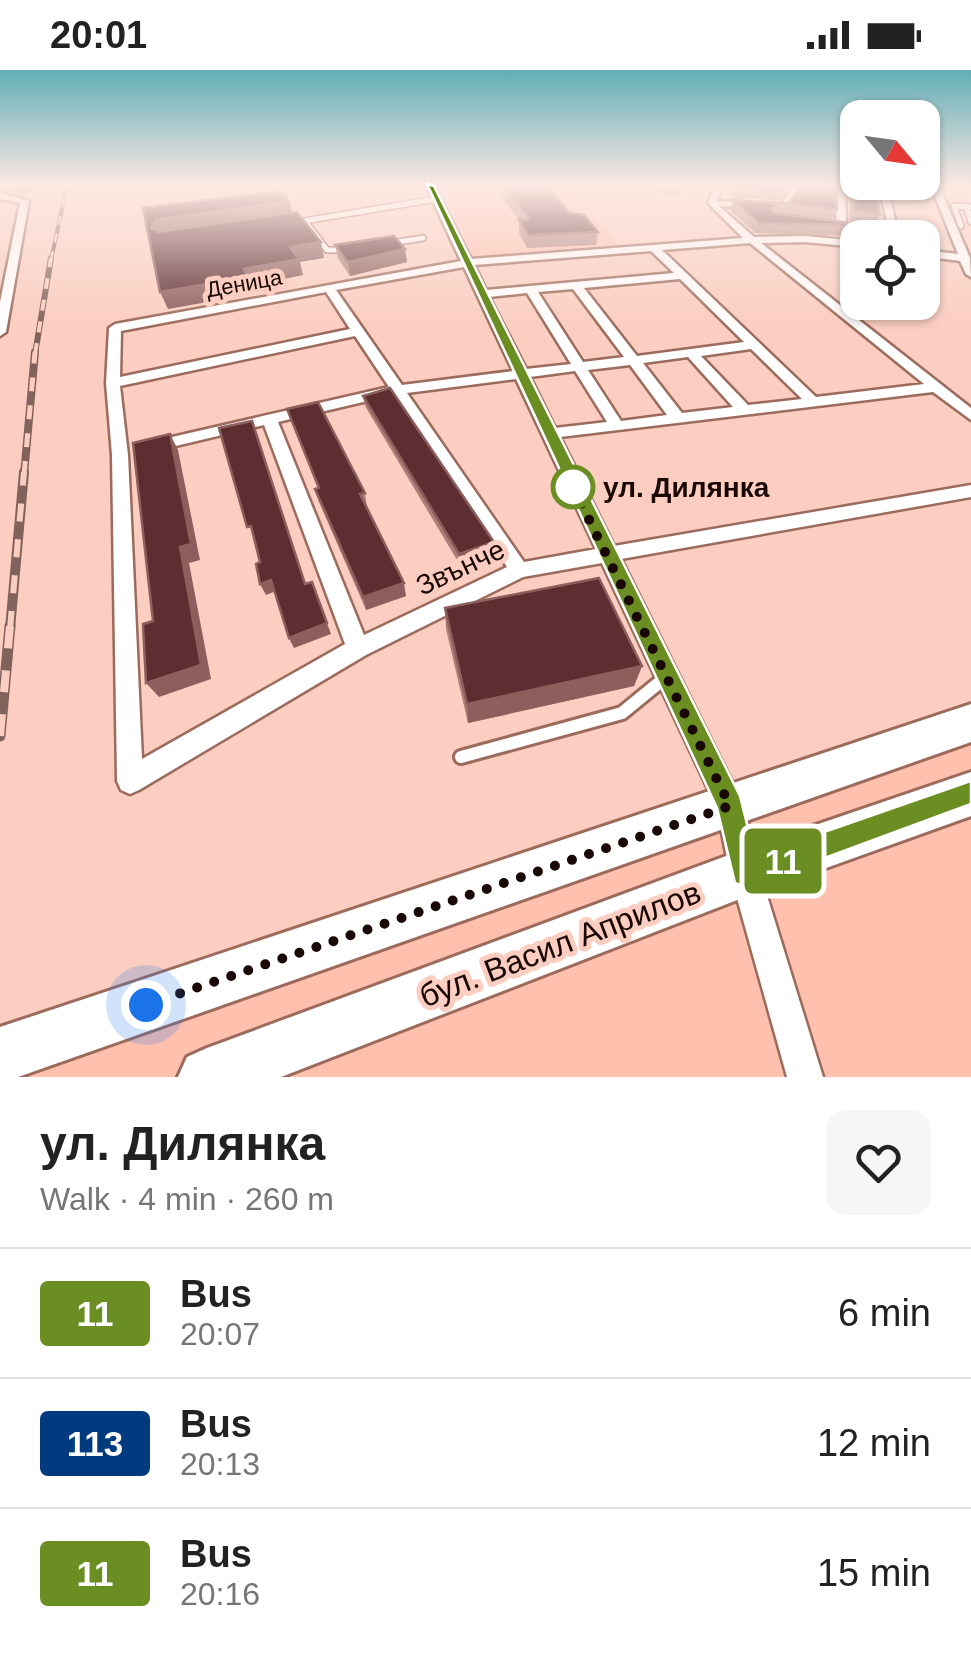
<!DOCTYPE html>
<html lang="en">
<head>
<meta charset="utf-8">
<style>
	:root { --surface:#fff; --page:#f6f6f6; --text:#222; --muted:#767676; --line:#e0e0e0 }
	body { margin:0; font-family:Arial,sans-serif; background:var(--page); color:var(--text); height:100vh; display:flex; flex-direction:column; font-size:38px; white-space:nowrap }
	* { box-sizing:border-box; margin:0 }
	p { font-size:32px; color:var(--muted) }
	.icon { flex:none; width:55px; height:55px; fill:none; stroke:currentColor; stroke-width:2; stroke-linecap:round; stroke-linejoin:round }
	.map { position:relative; height:1007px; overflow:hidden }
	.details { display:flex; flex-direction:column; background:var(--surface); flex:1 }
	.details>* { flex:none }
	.badge { padding:0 20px; border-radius:8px; font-size:35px; line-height:65px }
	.needle { width:65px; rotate:119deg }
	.controls { position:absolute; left:840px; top:30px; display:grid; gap:20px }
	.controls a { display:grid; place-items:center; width:100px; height:100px; border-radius:20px; background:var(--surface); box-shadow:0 2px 8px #0004; font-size:50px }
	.you { position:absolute; width:50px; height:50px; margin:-25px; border:8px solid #fff; border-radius:50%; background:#1a73e8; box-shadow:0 0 0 15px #1a73e833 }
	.map>.badge { position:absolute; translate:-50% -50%; box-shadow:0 0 0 5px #fff }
	.round { display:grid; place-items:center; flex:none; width:105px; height:105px; border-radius:20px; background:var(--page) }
	.headline { display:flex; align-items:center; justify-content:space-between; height:170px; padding:0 40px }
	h1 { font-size:48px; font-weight:700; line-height:75px }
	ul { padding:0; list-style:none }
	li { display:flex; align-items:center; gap:30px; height:130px; padding:0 40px; border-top:2px solid var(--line) }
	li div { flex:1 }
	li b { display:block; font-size:38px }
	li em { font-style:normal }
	li .badge { min-width:110px; font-weight:700; text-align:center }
	.status { display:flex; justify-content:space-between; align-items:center; height:70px; padding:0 50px; background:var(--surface); direction:ltr }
	.status svg { height:28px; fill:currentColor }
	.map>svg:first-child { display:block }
</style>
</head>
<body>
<div class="status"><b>20:01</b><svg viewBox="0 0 49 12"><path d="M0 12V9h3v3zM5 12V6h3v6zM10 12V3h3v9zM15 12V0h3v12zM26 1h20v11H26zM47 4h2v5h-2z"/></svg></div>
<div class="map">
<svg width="971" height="1007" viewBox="0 0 971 1007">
	<rect width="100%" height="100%" fill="#fbcec1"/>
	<!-- built -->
	<g fill="#ffc0ae">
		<polygon points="569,120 621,179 474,190 448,126"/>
		<polygon points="971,643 971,1007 0,1007 0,967"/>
	</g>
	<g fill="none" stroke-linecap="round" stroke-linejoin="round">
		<!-- lane-far1 casing -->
		<g stroke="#9c6b5c" stroke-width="8">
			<g id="lane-far1">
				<polyline points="966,136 971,152"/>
				<polyline points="305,151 327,180 349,180"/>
				<polyline points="292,153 436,129"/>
				<polyline points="961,156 954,136 971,137"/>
				<polyline points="386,174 423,168"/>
			</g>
		</g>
		<!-- lane casing -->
		<g stroke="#9c6b5c" stroke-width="18">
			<polyline id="lane" points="461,687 622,643 666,607"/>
		</g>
		<!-- street casing -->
		<g stroke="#9c6b5c" stroke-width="5">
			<g id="street">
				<path d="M 426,116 L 434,116 L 471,189 L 743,168 L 708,133 L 716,116 L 724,116 L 717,131 L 782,134 L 793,116 L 801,116 L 785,140 L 719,136 L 754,167 L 805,166 L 858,171 L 858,177 L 805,172 L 761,173 L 971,338 L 971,350 L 933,322 L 560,367 L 614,476 L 971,415 L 971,427 L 621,489 L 744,736 L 760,803 L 823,1007 L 787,1007 L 730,803 L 717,738 L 602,493 L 523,507 L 366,585 L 139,720 L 130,724 L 121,720 L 117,711 L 112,385 L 106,313 L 109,258 L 115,254 L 461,191 ZM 750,173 L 924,314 L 816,327 L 662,180 ZM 651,181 L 674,203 L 486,220 L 474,195 ZM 464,197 L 513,301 L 402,315 L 336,220 ZM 680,209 L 744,272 L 637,286 L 584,218 ZM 573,219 L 624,287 L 583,292 L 538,222 ZM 326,222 L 350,259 L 120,307 L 121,261 ZM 527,223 L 571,294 L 526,299 L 489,227 ZM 355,266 L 389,317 L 146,373 L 138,378 L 146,383 L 264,355 L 345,574 L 142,689 L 128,385 L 120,316 ZM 751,279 L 802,329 L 748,335 L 701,286 ZM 688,287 L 733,337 L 682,343 L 643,293 ZM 630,295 L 667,345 L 621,351 L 588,300 ZM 575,301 L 607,352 L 555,358 L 530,307 ZM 516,309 L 596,479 L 524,492 L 407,323 ZM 393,325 L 507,497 L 364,565 L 278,352 Z"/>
				<polygon points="837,116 845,116 846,155 889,160 879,116 887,116 898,162 891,166 836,159"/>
				<polygon points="931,116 939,116 970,188 971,207 966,204 960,191 922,186 922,180 958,184"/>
				<polygon points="0,123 29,131 6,262 0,266 0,232 20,133 0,129"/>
			</g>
		</g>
		<!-- primary casing -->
		<g stroke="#9c6b5c" stroke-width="6">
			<g id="primary">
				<polygon points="971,634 971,672 18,1007 0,1007 0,957"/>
				<polygon points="971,702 971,746 745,827 281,1007 178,1007 187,987 207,978 745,779"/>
			</g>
		</g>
		<!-- lane-far1 -->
		<use href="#lane-far1" stroke="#fff" stroke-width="5"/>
		<!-- lane -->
		<use href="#lane" stroke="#fff" stroke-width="12"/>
		<!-- street -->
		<use href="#street" fill="#fff" fill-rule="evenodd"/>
		<!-- primary -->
		<use href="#primary" fill="#fff" fill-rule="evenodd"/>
		<!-- rail-far4 casing -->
		<g stroke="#81635b" stroke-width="4">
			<polyline id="rail-far4" points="51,190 67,116"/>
		</g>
		<!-- rail-far3 casing -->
		<g stroke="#81635b" stroke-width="6">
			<polyline id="rail-far3" points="35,284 51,188"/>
		</g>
		<!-- rail-far2 casing -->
		<g stroke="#81635b" stroke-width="8">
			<polyline id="rail-far2" points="24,405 35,282"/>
		</g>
		<!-- rail-far1 casing -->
		<g stroke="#81635b" stroke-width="10">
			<polyline id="rail-far1" points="10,559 24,402"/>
		</g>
		<!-- rail casing -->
		<g stroke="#81635b" stroke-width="11">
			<polyline id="rail" points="0,666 10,556"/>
		</g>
		<!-- rail-far4 -->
		<use href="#rail-far4" stroke="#fbcec1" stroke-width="2.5" stroke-dasharray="9" stroke-linecap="butt"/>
		<!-- rail-far3 -->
		<use href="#rail-far3" stroke="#fbcec1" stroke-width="4" stroke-dasharray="11" stroke-linecap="butt"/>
		<!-- rail-far2 -->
		<use href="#rail-far2" stroke="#fbcec1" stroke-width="5" stroke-dasharray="14" stroke-linecap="butt"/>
		<!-- rail-far1 -->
		<use href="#rail-far1" stroke="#fbcec1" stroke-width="6" stroke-dasharray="18" stroke-linecap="butt"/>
		<!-- rail -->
		<use href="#rail" stroke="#fbcec1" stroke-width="8" stroke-dasharray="22" stroke-linecap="butt"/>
	</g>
	<!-- wall -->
	<g fill="#ac7e79">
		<polygon points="0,116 32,116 35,120 21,125 0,120"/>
		<polygon points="500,116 548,116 569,143 598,162 596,175 527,178 519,163 519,150 500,125"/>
		<polygon points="652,116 682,116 680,126 662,124"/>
		<polygon points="736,116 789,116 780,130 732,128"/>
		<polygon points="849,116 875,116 880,144 875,155 850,152"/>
		<polygon points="733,130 788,134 837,139 832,150 776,144 864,155 860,166 755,163 730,140"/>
		<polygon points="335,175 407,192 350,206 338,188"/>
		<polygon points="363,326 494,472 494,484 460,495 365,336"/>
		<polygon points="287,339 365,423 367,437 406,526 366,540 319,432 315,419 318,418"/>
		<polygon points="445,538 642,596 634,616 468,653 446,559"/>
	</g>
	<!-- shaded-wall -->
	<g fill="#8c5e5c">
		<polygon points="17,116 32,116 35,120 21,125"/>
		<polygon points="289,131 293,145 162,166 151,158 156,150"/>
		<polygon points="321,172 324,188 300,192 303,205 250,216 253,224 168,239 160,222 244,199 290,177"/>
		<polygon points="405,179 407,192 350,206 348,192"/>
		<polygon points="170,364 178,380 200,490 189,493 211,609 159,627 146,613 180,477"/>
		<polygon points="494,472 494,484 460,495 459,484"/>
		<polygon points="271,510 276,521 266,525 260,514"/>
		<polygon points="404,513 406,526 366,540 363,527"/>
		<polygon points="327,553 331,564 294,578 289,568"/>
		<polygon points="642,596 634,616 468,653 467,634"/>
	</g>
	<!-- building -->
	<g fill="#5c2e31" stroke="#8c5e5c" stroke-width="2.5">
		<polygon points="503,116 548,116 569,143 584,145 598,162 528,165 519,150 529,149"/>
		<polygon points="736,116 786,116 783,120 735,118"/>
		<polygon points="802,116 837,116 837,139 780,133 771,139 774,143 864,155 759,153 733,130 788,134"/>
		<polygon points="853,116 875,116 880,144 854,141"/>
		<polygon points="281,121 289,131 156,150 151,158 158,162 297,142 321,172 290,177 299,189 244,199 248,207 160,222 143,138"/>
		<polygon points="394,166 405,179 348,192 335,175"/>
		<polygon points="390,318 494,472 459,484 363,326"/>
		<polygon points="318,332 365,423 360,424 404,513 363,527 315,419 319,418 287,339"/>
		<polygon points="252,351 305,514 312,512 327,553 289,568 271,510 260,514 256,494 260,492 251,456 247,457 219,358"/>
		<polygon points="170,364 191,474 180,477 201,595 146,613 143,554 153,551 133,373"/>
		<polygon points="599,508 642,596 467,634 445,538"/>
	</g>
	<!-- sky -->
	<linearGradient id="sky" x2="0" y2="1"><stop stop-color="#62aeb7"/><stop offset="0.45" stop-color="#fde9e3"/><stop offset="1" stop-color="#fde9e3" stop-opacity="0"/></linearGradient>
	<rect width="971" height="257" fill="url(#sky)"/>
	<!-- line -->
	<polygon fill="#6b8e23" stroke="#fff" stroke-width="2.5" points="427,114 434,116 740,726 755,786 971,711 971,734 746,817 735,813 717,738"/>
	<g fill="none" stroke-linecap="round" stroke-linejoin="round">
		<!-- walk -->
		<polyline stroke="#1a0804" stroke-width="10" stroke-dasharray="0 18" points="146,935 730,736 573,417"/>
	</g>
	<!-- markers -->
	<circle fill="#fff" stroke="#6b8e23" stroke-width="5" cx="573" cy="417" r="20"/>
	<g text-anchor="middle" stroke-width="10" stroke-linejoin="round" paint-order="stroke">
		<!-- far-street labels -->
		<g font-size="22" fill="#1a0804" stroke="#fbcec1">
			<text transform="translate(244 213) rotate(-10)" y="8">Деница</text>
		</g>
		<!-- stop labels -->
		<g font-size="28" font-weight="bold" fill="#1a0804" stroke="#fbcec1" text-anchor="start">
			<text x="603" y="427">ул. Дилянка</text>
		</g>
		<!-- street labels -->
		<g font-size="28" fill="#1a0804" stroke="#fbcec1">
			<text transform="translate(460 497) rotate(-25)" y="10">Звънче</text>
		</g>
		<!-- near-street labels -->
		<g font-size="32" fill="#1a0804" stroke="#fbcec1">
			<text transform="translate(560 874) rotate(-21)" y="11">бул. Васил Априлов</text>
		</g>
	</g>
</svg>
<div class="controls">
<a><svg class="needle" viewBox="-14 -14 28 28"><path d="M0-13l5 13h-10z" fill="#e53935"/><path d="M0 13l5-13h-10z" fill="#767676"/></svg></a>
<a><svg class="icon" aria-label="locate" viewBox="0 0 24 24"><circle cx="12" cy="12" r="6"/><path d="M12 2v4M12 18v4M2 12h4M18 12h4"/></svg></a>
</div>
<div class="you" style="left:146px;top:935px"></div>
<b class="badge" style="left:783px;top:791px;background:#6b8e23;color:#fff">11</b>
</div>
<section class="details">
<div class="headline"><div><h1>ул. Дилянка</h1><p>Walk · 4 min · 260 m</p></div><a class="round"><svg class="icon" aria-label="heart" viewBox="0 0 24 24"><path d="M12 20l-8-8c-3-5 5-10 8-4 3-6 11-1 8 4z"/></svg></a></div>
<ul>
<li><span class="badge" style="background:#6b8e23;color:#fff">11</span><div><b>Bus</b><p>20:07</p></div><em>6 min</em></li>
<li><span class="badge" style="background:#003b80;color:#fff">113</span><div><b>Bus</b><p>20:13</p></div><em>12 min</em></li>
<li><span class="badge" style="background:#6b8e23;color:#fff">11</span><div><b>Bus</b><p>20:16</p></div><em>15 min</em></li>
</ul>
</section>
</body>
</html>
